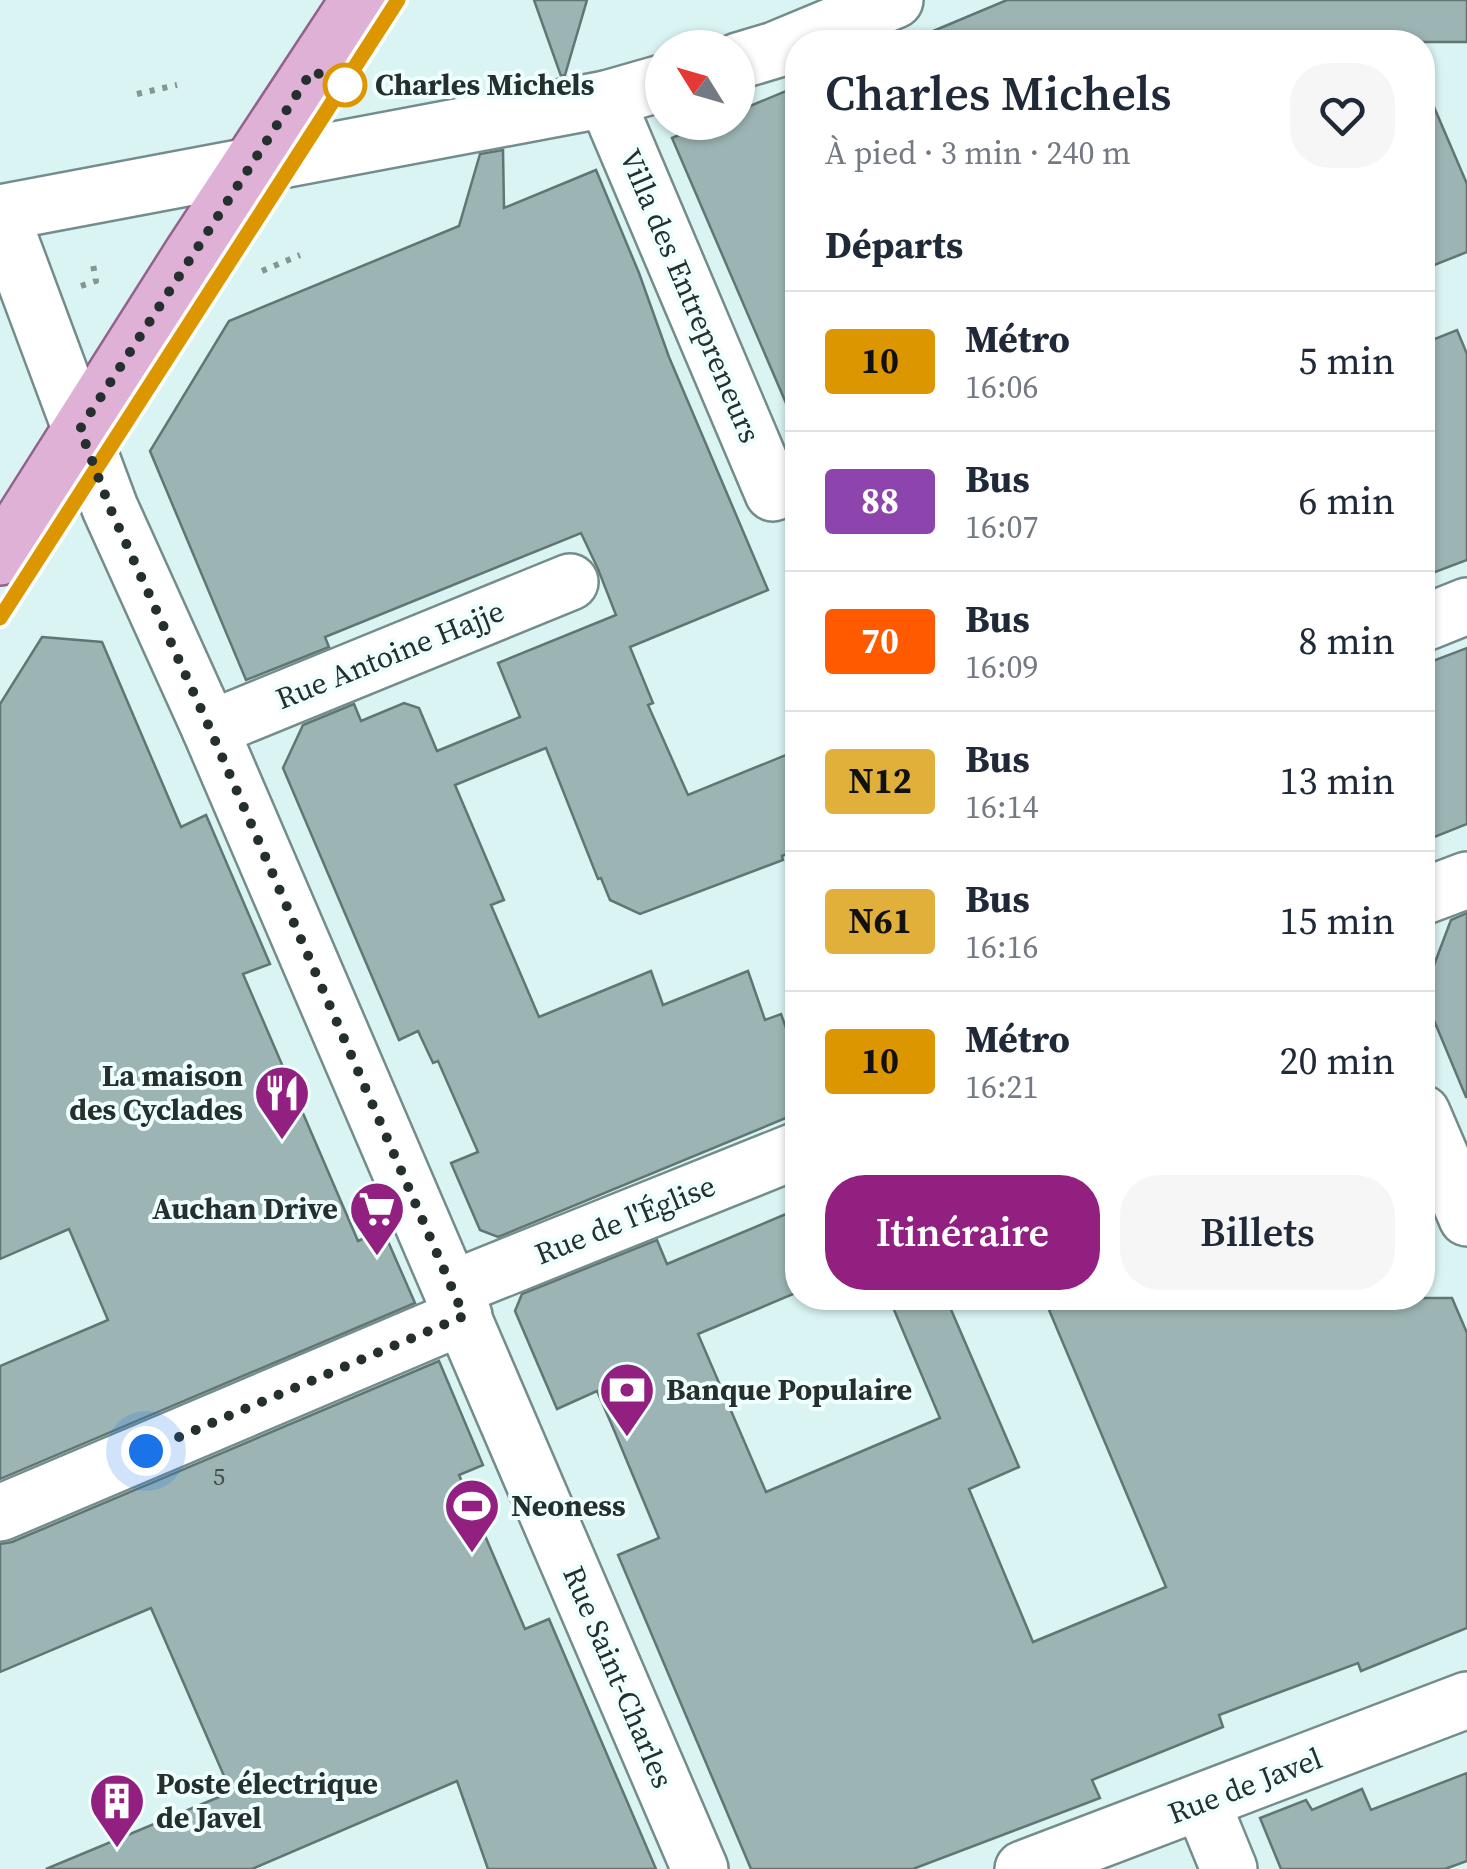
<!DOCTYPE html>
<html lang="fr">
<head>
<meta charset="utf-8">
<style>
	:root { --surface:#fff; --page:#f6f6f7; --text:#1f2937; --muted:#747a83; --line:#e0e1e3; --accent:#922080 }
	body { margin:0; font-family:"Source Serif 4",serif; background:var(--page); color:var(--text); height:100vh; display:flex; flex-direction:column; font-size:38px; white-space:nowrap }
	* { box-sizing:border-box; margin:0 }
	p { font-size:32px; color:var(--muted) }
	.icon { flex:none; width:55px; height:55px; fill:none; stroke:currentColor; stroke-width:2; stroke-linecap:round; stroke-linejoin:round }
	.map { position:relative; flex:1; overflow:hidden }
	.details { position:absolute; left:785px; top:30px; width:650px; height:1280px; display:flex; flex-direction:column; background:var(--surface); border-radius:40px; box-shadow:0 2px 8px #0004 }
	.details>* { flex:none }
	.badge { padding:0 20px; border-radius:8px; font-size:35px; line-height:65px }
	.needle { width:65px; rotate:307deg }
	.controls { position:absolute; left:645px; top:30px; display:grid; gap:20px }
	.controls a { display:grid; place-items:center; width:110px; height:110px; border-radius:50%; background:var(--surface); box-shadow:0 2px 8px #0004; font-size:50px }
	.you { position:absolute; width:50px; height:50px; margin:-25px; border:8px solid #fff; border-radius:50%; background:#1a73e8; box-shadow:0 0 0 15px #1a73e833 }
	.map>.badge { position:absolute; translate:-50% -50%; box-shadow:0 0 0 5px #fff }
	h2 { padding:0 40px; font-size:38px; line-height:90px }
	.round { display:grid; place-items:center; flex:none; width:105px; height:105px; border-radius:40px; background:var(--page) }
	.summary { display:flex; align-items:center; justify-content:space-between; height:170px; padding:0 40px }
	h1 { font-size:48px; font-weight:600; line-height:75px }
	.primary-button { display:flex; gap:20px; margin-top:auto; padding:20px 40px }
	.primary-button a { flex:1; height:115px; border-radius:40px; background:var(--accent); color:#fff; font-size:40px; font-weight:600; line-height:115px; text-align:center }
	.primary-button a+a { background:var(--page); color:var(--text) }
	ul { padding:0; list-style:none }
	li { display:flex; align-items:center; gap:30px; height:140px; padding:0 40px; border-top:2px solid var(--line) }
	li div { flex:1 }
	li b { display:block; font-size:38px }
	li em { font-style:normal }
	li .badge { min-width:110px; font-weight:700; text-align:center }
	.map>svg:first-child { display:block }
</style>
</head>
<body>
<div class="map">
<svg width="1467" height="1869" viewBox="0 0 1467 1869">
	<rect width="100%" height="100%" fill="#d9f4f3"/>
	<!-- building -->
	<g fill="#9cb5b4" stroke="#5f7675" stroke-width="2.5">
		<polygon points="534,0 587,0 565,75 561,76"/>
		<polygon points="1007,0 1467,0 1467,42 907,42"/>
		<polygon points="1422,79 1467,184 1467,252 1432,266 1422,243"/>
		<polygon points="798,86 798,431 672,138 709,122 738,122 738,111"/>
		<polygon points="503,150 504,208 596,170 639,273 669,357 768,590 630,647 653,703 648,705 688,795 798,750 798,849 782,856 783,860 640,914 610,900 601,878 598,879 546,748 455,785 504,900 491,905 539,1017 651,971 663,1005 748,971 765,1020 781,1014 790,1039 798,1035 798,1113 498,1237 480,1230 451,1163 478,1152 438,1061 433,1063 418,1031 399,1040 283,768 303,725 354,704 361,721 404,703 419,708 437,751 520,717 498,663 616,615 598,569 581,533 325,637 329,647 246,680 150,451 229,321 459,226 480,154"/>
		<polygon points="1457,330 1467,354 1467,560 1422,577 1422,344"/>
		<polygon points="42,637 102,642 181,827 206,815 270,964 243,974 358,1241 383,1230 415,1303 0,1479 0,1366 108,1320 69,1229 0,1259 0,704"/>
		<polygon points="1467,648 1467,824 1422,842 1422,665"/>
		<polygon points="1467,913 1467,1097 1466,1097 1423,994 1451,920"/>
		<polygon points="798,1209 798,1292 698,1334 766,1492 940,1418 889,1298 946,1298 1019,1467 969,1489 1033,1642 1166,1587 1044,1298 1452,1298 1467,1333 1467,1628 1361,1671 1358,1663 1219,1715 1223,1727 1092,1780 1100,1798 913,1869 751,1869 618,1555 659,1538 614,1430 597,1391 557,1409 515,1311 522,1294 657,1240 667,1264"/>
		<polygon points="439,1361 483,1465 459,1475 525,1629 549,1619 656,1869 488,1869 457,1781 252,1869 46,1869 231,1792 151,1608 0,1672 0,1544 12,1542"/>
		<polygon points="1467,1773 1467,1861 1445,1869 1281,1869 1260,1818 1306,1800 1312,1810 1362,1789 1371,1810"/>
	</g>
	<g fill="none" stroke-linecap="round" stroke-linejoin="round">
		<!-- minor casing -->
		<g stroke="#748c8b" stroke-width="60">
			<g id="minor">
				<polyline points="738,61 775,50 895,0"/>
				<polyline points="606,99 773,493"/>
				<polyline points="0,213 110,508 210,729 700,1869"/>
				<polyline points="0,213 606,99 662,83"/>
				<polyline points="1422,624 1467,606"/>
				<polyline points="210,729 570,582"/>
				<polyline points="1422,897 1467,880"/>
				<polyline points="1422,1113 1467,1218"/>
				<polyline points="452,1289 798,1150"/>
				<polyline points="0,1513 464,1316"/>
				<polyline points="1202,1803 1229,1869"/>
				<polyline points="1023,1869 1467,1700"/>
			</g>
		</g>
		<!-- major casing -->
		<g stroke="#92628a" stroke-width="60">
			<polyline id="major" points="0,557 192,254 359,0"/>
		</g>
		<!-- path -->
		<g stroke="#839594" stroke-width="6" stroke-dasharray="5 8" stroke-linecap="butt">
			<polyline points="137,94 177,85"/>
			<polyline points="262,271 300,255"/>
			<polyline points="81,286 96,281 92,259"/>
		</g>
		<!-- minor -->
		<use href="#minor" stroke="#fff" stroke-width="55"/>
		<!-- major -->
		<use href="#major" stroke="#e0b1d6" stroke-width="55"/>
	</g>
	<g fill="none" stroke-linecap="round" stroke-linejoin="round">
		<!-- line casing -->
		<g stroke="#fff" stroke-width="22">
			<polyline id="line" points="0,618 398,0"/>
		</g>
		<!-- line -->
		<use href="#line" stroke="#dc9600" stroke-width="15"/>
		<!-- walk -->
		<polyline stroke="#252f2e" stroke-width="10" stroke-dasharray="0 18" points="146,1451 464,1316 210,729 110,508 80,429 312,71 345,85"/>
	</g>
	<!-- icons -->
	<defs>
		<g id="restaurant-pin" transform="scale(2.875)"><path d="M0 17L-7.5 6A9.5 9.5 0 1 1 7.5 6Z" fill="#922080" stroke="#effffe"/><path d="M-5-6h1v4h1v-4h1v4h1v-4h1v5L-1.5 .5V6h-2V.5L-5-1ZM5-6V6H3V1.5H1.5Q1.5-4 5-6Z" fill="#fff"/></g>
		<g id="supermarket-pin" transform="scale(2.875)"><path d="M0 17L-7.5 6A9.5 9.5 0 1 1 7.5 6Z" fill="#922080" stroke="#effffe"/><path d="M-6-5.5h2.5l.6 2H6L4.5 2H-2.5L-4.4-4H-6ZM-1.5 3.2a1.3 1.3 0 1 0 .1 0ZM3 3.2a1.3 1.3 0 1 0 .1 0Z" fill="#fff"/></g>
		<g id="bank-pin" transform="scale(2.875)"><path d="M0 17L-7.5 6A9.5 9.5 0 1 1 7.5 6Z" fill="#922080" stroke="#effffe"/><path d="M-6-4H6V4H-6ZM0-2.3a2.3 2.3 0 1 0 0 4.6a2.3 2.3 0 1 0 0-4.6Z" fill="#fff"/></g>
		<g id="stadium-pin" transform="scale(2.875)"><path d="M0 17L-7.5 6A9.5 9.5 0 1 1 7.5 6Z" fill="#922080" stroke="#effffe"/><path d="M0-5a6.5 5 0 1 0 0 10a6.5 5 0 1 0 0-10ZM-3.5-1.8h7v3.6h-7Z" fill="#fff"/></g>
		<g id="building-pin" transform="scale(2.875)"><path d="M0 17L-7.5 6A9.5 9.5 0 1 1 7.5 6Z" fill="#922080" stroke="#effffe"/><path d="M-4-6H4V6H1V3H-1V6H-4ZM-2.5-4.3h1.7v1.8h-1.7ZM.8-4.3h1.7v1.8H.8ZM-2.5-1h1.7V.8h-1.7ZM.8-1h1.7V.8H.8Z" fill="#fff"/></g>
	</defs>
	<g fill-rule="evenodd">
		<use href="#restaurant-pin" x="282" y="1093"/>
		<use href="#supermarket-pin" x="377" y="1209"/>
		<use href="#bank-pin" x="627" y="1390"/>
		<use href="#stadium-pin" x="472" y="1506"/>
		<use href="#building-pin" x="117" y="1801"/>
	</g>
	<!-- markers -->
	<circle fill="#fff" stroke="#dc9600" stroke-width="5" cx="345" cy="85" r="20"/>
	<g text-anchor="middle" stroke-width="8" stroke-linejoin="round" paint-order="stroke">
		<!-- number labels -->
		<g font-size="25" fill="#435050">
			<text x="219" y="1485">5</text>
		</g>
		<!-- stop labels -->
		<g font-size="30" font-weight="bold" fill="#252f2e" stroke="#effffe" text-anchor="start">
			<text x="375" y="95">Charles Michels</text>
		</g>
		<!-- street labels -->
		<g font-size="30" fill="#252f2e" stroke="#effffe">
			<text transform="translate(690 296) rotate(67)" y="10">Villa des Entrepreneurs</text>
			<text transform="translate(390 655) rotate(-22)" y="10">Rue Antoine Hajje</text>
			<text transform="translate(625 1220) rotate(-22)" y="10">Rue de l'Église</text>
			<text transform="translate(618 1677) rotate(67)" y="10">Rue Saint-Charles</text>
			<text transform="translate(1245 1786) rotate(-21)" y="10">Rue de Javel</text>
		</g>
		<!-- poi labels -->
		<g font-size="30" font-weight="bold" fill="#252f2e" stroke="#effffe" text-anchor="start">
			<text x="243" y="1086" text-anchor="end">La maison<tspan x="243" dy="34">des Cyclades</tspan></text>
			<text x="338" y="1219" text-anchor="end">Auchan Drive</text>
			<text x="666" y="1400">Banque Populaire</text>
			<text x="511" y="1516">Neoness</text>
			<text x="156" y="1794">Poste électrique<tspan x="156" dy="34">de Javel</tspan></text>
		</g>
	</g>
</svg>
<div class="controls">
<a><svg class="needle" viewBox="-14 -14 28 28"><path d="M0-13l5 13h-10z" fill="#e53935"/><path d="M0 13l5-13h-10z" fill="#747a83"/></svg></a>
</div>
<div class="you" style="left:146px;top:1451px"></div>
<section class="details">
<div class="summary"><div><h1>Charles Michels</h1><p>À pied · 3 min · 240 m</p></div><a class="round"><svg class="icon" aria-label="heart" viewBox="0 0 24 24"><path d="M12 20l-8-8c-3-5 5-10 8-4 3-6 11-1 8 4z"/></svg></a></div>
<h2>Départs</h2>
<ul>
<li><span class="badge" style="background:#dc9600;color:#111">10</span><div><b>Métro</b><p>16:06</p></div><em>5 min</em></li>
<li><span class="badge" style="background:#8e44ad;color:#fff">88</span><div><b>Bus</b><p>16:07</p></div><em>6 min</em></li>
<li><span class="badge" style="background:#ff5a00;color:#fff">70</span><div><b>Bus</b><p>16:09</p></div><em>8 min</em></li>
<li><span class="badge" style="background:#e0b03a;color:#111">N12</span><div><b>Bus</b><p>16:14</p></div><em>13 min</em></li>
<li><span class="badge" style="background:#e0b03a;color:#111">N61</span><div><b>Bus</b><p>16:16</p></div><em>15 min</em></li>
<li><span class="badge" style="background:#dc9600;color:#111">10</span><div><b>Métro</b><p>16:21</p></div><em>20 min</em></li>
</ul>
<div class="primary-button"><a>Itinéraire</a><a>Billets</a></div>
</section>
</div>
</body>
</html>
